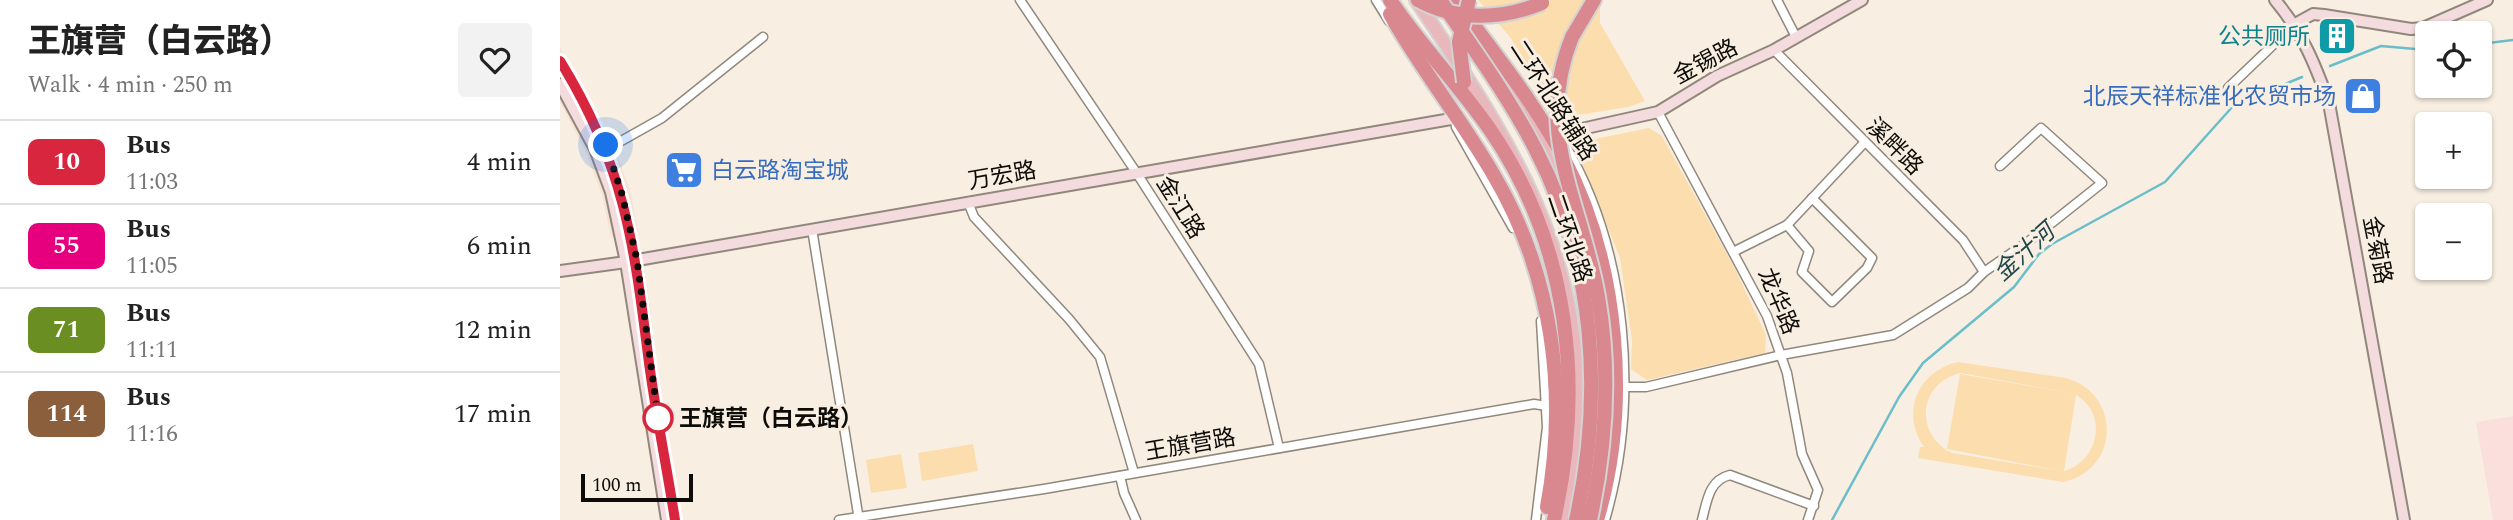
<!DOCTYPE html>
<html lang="en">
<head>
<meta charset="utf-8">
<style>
	:root { --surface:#fff; --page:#f2f2f2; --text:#222; --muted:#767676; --line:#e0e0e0 }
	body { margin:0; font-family:Spectral,"Noto Sans SC",serif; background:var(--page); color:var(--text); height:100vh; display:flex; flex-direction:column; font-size:26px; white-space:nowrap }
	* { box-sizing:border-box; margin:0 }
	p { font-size:23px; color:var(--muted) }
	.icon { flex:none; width:38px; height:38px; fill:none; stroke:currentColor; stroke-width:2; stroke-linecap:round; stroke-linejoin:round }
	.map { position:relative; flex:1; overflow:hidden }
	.details { display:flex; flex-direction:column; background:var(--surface); width:560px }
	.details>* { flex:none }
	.badge { padding:0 14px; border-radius:10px; font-size:24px; line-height:46px }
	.fabs { position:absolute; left:1855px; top:21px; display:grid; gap:14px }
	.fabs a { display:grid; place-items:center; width:77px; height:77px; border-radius:7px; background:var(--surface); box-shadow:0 2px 5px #0004; font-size:35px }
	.scale { position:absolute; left:21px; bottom:18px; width:112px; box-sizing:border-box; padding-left:7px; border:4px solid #0e0c08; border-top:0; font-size:19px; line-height:24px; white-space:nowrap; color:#0e0c08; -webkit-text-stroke:5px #f8efe2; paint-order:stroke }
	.you { position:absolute; width:35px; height:35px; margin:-18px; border:5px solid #fff; border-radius:50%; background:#1a73e8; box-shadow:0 0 0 10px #1a73e833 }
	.map>.badge { position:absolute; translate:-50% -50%; box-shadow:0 0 0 4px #fff }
	.round { display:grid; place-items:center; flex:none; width:74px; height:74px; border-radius:7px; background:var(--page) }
	.overview { display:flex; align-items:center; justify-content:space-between; height:119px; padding:0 28px }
	h1 { font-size:33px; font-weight:800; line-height:52px }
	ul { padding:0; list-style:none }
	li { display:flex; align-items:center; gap:21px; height:84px; padding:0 28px; border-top:2px solid var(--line) }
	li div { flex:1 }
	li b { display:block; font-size:26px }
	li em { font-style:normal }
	li .badge { min-width:77px; font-weight:700; text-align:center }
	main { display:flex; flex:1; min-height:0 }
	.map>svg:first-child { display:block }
</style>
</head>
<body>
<main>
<section class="details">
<div class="overview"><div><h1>王旗营（白云路）</h1><p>Walk · 4 min · 250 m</p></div><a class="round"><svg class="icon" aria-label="heart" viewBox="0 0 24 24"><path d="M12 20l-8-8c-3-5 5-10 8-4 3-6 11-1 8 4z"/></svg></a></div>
<ul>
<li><span class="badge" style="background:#d7263d;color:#fff">10</span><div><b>Bus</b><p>11:03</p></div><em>4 min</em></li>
<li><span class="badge" style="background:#e6007e;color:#fff">55</span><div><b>Bus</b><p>11:05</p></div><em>6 min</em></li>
<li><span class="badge" style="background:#6b8e23;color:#fff">71</span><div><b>Bus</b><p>11:11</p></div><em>12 min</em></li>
<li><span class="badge" style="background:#8b5e3c;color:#fff">114</span><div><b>Bus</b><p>11:16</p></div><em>17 min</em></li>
</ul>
</section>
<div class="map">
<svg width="1953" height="520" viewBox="0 0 1953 520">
	<rect width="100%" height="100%" fill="#f8efe2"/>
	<!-- commercial -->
	<polygon fill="#f7e2d3" points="0,48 52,142 69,187 78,231 51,237 42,195 26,153 0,102"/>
	<!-- medical -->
	<polygon fill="#fadfdd" points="1953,416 1953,520 1933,520 1916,422"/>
	<!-- green -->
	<g fill="#fcddae" fill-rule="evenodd">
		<polygon points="918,0 1040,0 1040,23 1085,101 1068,107 1018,115 1002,91 987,99 950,37"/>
		<polygon points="1089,128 1102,136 1174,267 1206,335 1205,353 1087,380 1071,369 1072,340 1060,258 1018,153 1025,141"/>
		<path d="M 1398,362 L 1506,378 C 1562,394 1560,470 1503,482 L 1358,458 L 1360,447 L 1364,447 C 1340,413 1358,371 1398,362 ZM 1401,373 L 1516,394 L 1400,374 L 1387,449 L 1502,471 L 1392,453 C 1353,434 1359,382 1401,373 ZM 1516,395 C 1549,414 1538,462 1504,471 Z"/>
		<polygon points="413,444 418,471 362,481 358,453"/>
		<polygon points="341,454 347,488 311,493 306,460"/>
	</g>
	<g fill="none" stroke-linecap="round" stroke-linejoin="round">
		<!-- stream -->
		<g stroke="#6abeca" stroke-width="2.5">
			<polyline points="1920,44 1953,40"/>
			<polyline points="1770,66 1821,46 1867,50"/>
			<polyline points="1272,520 1339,397 1363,363 1454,287 1479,254 1492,244 1605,182 1674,105 1742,77"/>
		</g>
		<!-- street casing -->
		<g stroke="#90887c" stroke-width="11">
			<g id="street">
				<polyline points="460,0 576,172 699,364 719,448"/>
				<polyline points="816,0 829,21"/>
				<polyline points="1217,0 1236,37"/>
				<polyline points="1214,50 1403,240 1424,272"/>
				<polyline points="1668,88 1735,24"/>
				<polyline points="1098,112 1207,316 1227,373 1242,454 1258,490 1248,520"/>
				<polyline points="896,127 953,228"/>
				<path d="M 1004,143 C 1068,251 1080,400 1045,520"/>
				<polyline points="47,149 102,118 203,37"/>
				<polyline points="408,202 414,217 509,319 540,357 574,473"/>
				<polyline points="1227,225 1249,251 1242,272 1272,302 1307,268 1312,258 1252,198"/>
				<polyline points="252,229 299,520"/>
				<polyline points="1175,251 1227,225 1304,143"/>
				<polyline points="1063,387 1086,387 1221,355 1333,335 1408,288 1424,272 1469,241 1542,183 1481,128 1440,166"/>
				<polyline points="560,476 564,493 576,520"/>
				<polyline points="279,520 484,489 974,404 987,406"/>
				<polyline points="976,520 987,427 981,321"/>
				<path d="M 1142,520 C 1147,501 1149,480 1170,475 L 1254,506"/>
			</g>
		</g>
		<!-- secondary casing -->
		<g stroke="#90887c" stroke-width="14">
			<g id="secondary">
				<path d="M 1715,0 C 1742,32 1755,64 1769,103 L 1844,520"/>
				<polyline points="1735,24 1753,14 1764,15 1851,29 1863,28 1927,0"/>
				<path d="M 0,61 C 62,161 77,246 89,361 C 95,414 107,467 115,520"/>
				<polyline points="0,84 35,149 51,192 66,262 107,520"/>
				<polyline points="999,134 1098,112 1157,76 1214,50 1302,0"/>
				<polyline points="0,271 66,262 891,119"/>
			</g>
		</g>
		<!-- primary casing -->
		<g stroke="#d4d3d3" stroke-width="16">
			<g id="primary">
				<path d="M 856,0 C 974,175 1051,301 1002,520"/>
				<polyline points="925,50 980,142 1001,190"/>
			</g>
		</g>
		<!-- highway casing -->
		<g stroke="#d4d3d3" stroke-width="18">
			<g id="highway">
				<path d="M 830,0 C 861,46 900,86 931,131 C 1010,247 1024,386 994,520"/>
				<path d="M 895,0 C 932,51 974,101 1003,157 C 1059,263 1071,406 1037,520"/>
				<path d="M 830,14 C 861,69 901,119 933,174 C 993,275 1008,393 987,507"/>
				<polyline points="1012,37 1034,0"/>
			</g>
		</g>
		<!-- street -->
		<use href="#street" stroke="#fff" stroke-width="8"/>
		<!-- secondary -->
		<use href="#secondary" stroke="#f4dbdd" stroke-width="10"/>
		<!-- primary -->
		<use href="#primary" stroke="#e8b8bc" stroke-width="12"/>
		<!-- highway -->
		<use href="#highway" stroke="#d9888f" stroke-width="14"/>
		<!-- highway-bridge casing -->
		<g stroke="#d4d3d3" stroke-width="18" stroke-linecap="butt">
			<g id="highway-bridge">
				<path d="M 858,0 C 897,21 941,20 982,3"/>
				<path d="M 880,0 C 913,48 948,96 975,148 C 1035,264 1044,394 1016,520"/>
				<path d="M 1012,37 C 973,134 1022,203 1038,297 C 1051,372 1046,446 1030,520"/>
				<polyline points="904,82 899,42 909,0"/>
			</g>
		</g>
		<!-- highway-bridge -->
		<use href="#highway-bridge" stroke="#d9888f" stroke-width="14"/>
	</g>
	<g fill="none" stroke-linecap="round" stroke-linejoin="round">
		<!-- line casing -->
		<g stroke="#fff" stroke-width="16">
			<path id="line" d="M 0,61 C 65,166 74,244 89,363 C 96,415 107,468 115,520"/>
		</g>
		<!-- line -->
		<use href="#line" stroke="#d7263d" stroke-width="10"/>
		<!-- walk -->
		<polyline stroke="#0e0c08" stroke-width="7" stroke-dasharray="0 12.6" points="46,145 62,194 77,260 98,418"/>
	</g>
	<!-- icons -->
	<defs>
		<g id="building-square" transform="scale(2.0125)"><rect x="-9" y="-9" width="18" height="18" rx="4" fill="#0f9aa8" stroke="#f8efe2"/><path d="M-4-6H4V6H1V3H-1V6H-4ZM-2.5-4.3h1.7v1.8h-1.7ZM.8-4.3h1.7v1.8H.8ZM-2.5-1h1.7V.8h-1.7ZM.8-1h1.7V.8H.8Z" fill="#fff"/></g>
		<g id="shop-square" transform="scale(2.0125)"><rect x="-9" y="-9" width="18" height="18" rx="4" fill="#3f7fe0" stroke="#f8efe2"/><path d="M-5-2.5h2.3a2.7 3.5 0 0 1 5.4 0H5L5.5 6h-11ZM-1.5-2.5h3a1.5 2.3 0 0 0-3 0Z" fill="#fff"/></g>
		<g id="supermarket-square" transform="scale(2.0125)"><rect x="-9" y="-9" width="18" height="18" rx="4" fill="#3f7fe0" stroke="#f8efe2"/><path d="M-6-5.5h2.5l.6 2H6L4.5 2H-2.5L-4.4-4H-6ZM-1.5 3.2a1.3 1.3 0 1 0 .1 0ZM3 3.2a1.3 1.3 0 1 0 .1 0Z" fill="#fff"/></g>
	</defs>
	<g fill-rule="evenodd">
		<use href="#building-square" x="1777" y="36"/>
		<use href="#shop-square" x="1803" y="96"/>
		<use href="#supermarket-square" x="124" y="170"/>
	</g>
	<!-- markers -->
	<circle fill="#fff" stroke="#d7263d" stroke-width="3.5" cx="98" cy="418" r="14"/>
	<g text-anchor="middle" stroke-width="6" stroke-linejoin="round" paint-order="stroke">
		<!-- culture labels -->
		<g font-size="23" fill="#0d838f" stroke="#f8efe2" text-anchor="end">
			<text x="1750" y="44">公共厕所</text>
		</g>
		<!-- street labels -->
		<g font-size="23" fill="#0e0c08" stroke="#f8efe2">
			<text transform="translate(1145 61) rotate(-28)" y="8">金锡路</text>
			<text transform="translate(994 100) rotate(57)" y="8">二环北路辅路</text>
			<text transform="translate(1335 146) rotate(45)" y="8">溪畔路</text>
			<text transform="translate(442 175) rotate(-10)" y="8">万宏路</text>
			<text transform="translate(621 207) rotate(58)" y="8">金江路</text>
			<text transform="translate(1010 238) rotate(71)" y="8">二环北路</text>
			<text transform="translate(1818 250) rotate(79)" y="8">金菊路</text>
			<text transform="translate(1219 301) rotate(67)" y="8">龙华路</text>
			<text transform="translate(630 444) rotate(-10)" y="8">王旗营路</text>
		</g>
		<!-- shop labels -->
		<g font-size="23" fill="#366cbe" stroke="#f8efe2" text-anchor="end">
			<text x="1776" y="104">北辰天祥标准化农贸市场</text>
			<text x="151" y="178" text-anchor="start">白云路淘宝城</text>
		</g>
		<!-- stop labels -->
		<g font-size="23" font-weight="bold" fill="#0e0c08" stroke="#f8efe2" text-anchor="start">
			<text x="119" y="426">王旗营（白云路）</text>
		</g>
		<!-- water labels -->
		<g font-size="24" font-style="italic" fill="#1f474c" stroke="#f8efe2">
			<text transform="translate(1464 252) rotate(-42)" y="8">金汁河</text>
		</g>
	</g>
</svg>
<div class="fabs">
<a><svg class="icon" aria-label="locate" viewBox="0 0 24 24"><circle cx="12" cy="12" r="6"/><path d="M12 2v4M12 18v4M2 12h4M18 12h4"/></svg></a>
<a>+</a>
<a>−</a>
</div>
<div class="scale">100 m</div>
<div class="you" style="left:46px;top:145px"></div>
</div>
</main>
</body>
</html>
